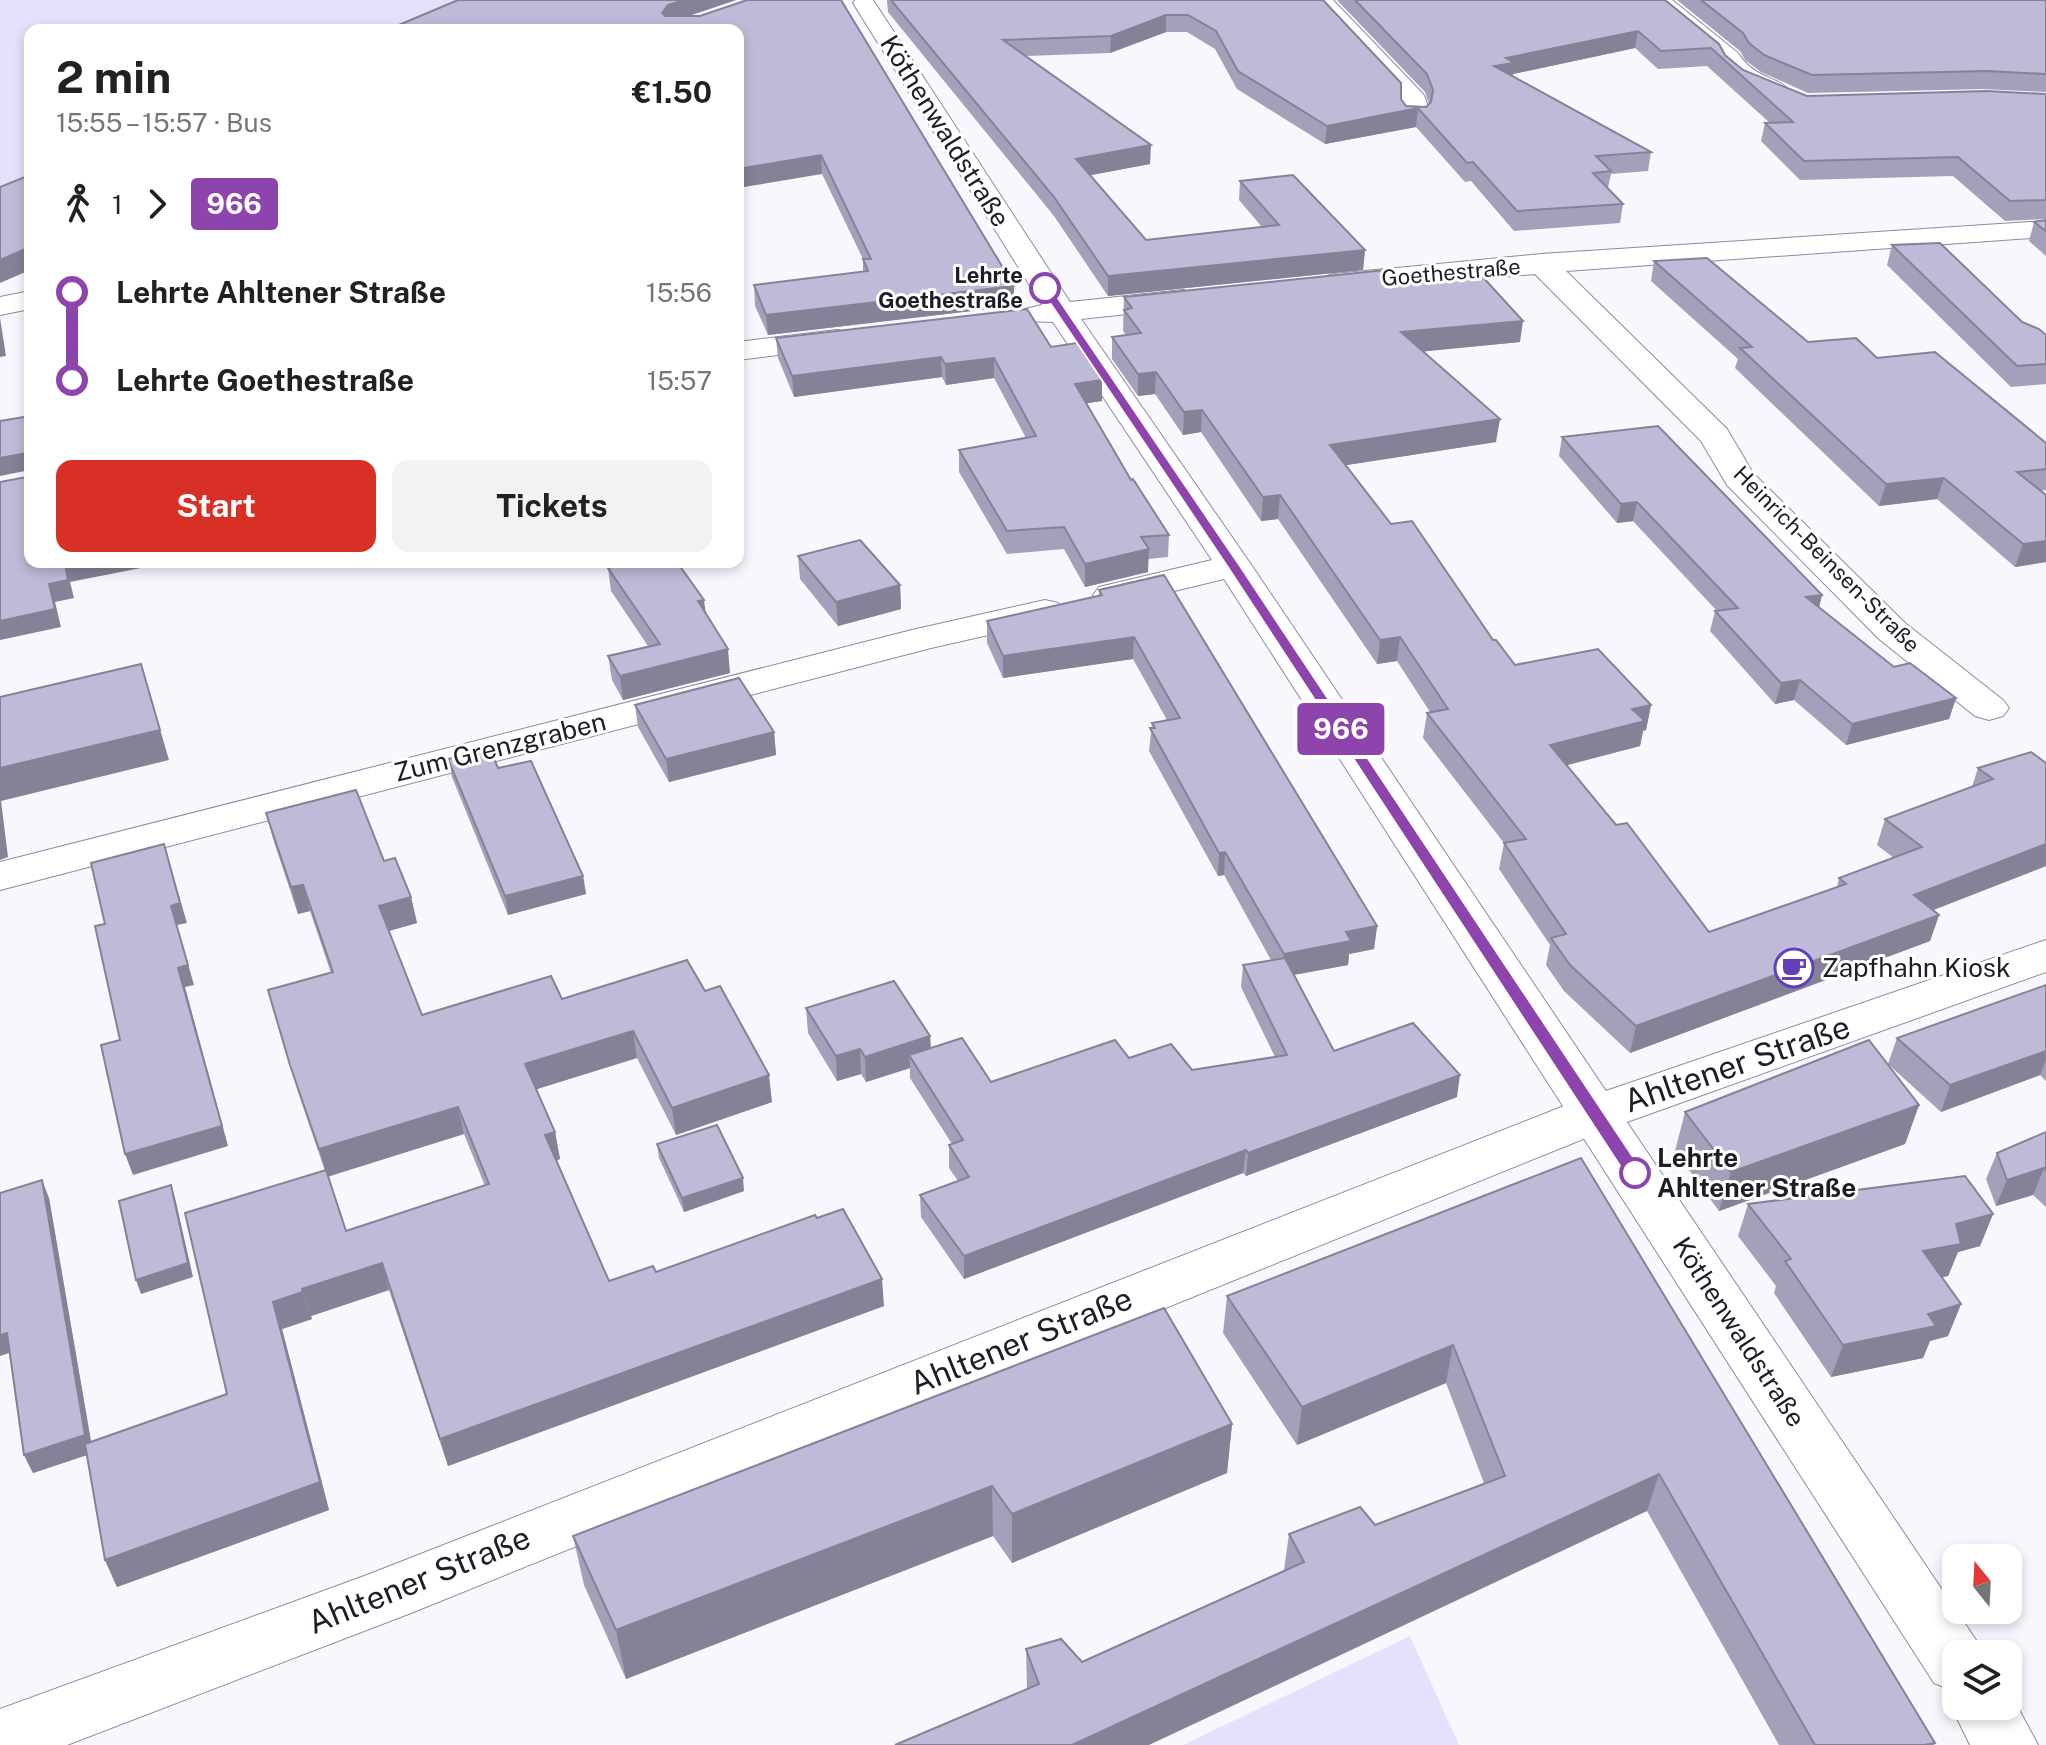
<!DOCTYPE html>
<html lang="en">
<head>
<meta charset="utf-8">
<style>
	:root { --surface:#fff; --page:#f2f2f2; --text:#202124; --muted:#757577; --accent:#d93025 }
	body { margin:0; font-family:"Public Sans",sans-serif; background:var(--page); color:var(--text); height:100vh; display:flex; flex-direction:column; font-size:30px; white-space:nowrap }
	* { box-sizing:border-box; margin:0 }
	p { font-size:26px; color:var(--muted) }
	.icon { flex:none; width:44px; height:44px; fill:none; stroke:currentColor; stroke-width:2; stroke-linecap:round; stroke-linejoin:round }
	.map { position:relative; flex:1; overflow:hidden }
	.details { position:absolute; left:24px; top:24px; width:720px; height:544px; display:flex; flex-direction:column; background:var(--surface); border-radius:16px; box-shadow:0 4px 12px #0003 }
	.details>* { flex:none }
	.badge { padding:0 16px; border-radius:6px; font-size:28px; line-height:52px }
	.needle { width:52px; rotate:342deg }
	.fabs { position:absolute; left:1942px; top:1544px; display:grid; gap:16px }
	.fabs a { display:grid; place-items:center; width:80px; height:80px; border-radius:16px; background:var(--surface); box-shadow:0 4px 12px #0003; font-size:40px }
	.map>.badge { position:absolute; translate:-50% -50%; box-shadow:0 0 0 4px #fff }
	.legs { display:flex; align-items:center; gap:12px; height:88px; padding:0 32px; font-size:26px }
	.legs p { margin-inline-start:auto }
	.overview { display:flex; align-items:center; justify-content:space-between; height:136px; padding:0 32px }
	h1 { font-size:44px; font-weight:700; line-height:60px }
	.primary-button { display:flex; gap:16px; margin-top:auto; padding:16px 32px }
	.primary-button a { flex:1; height:92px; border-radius:16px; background:var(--accent); color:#fff; font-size:32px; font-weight:700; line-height:92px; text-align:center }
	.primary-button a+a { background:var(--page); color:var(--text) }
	ul { padding:0 32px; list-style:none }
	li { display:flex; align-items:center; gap:28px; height:88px; font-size:30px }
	li i { display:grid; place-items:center; width:12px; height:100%; margin:0 10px; background:currentColor }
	li i::after { content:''; width:20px; height:20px; margin:-10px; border:6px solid; border-radius:50%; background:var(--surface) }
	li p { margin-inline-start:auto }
	li:first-child i { background:linear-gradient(#0000 50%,currentColor 0) }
	li:last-child i { background:linear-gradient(currentColor 50%,#0000 0) }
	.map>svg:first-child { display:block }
</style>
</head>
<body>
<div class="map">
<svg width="2046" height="1745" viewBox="0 0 2046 1745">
	<rect width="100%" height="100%" fill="#f8f7fd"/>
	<!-- green -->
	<g fill="#e4e1fc">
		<polygon points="0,0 483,0 412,30 30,30 30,192 0,205"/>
		<polygon points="1410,1636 1459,1745 1183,1745"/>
	</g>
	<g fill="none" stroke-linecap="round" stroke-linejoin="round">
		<!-- minor casing -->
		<g stroke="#8d89a6" stroke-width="2">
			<g id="minor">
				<polygon points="855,0 873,0 1070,302 1183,290 1194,293 1198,299 1194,305 1183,308 1081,319 1252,566 1978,1643 1984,1654 1956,1654 1956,1692 1934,1683 1224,579 1112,606 1099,603 1093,595 1099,587 1212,560 1053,322 1025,321 1021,315 1025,309 1042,305 853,3"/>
				<path d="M 1310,0 L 1333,0 L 1423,94 C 1428,102 1430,114 1424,122 L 1406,122 L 1402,117 L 1402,100 Z"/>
				<path d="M 1647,0 L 1672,0 L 1738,53 C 1755,80 1778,75 1790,92 L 1787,97 C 1765,103 1725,82 1718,60 Z"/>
				<polygon points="2046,221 2046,237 1566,271 1727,429 1753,473 1905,623 2003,700 2009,708 2003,716 1989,720 1975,716 1879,639 1727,485 1701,441 1535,274 1334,292 1324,289 1319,283 1324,277 1334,274 1541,254"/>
				<polygon points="30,291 30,309 0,315 0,297"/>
				<polygon points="837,330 848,332 852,339 848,346 738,360 738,342"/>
				<polygon points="1045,600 1058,603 1064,611 1058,619 931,648 0,890 0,862 912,630"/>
				<polygon points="2008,1689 2038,1745 1970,1745 1951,1706 1956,1694 1956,1706 2008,1706"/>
			</g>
		</g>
		<!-- secondary casing -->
		<g stroke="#8d89a6" stroke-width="2">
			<polygon id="secondary" points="2046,940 2046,972 1613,1127 411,1613 67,1745 0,1745 0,1709 367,1575 1577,1101"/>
		</g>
		<!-- minor -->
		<use href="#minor" fill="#fff" fill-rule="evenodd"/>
		<!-- secondary -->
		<use href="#secondary" fill="#fff" fill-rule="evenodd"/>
	</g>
	<!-- wall -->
	<g fill="#a3a0ba" fill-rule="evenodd">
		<polygon points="458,0 736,0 689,16 1014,286 1014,306 768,335 755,306 754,285 863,272 863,259 822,174"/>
		<polygon points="887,0 1323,0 1406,106 1426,107 1429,104 1425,92 1337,0 1665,0 1725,55 1743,70 1807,96 2046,94 2046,219 2005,221 1953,176 1800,180 1761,141 1765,123 1770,123 1707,66 1658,69 1635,48 1513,74 1513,76 1651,152 1648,171 1611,174 1608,188 1623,204 1620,223 1514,231 1471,181 1465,182 1416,127 1325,144 1237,89 1215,49 1187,32 1166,32 1110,53 1026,56 1150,164 1090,175 1146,240 1262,227 1239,200 1240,181 1365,250 1363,270 1108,296 1054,216 888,12"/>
		<polygon points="1677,0 2046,0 2046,92 1982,89 1808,93 1761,72 1745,60 1740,51"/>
		<polygon points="2046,220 2046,256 2029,241 2034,222"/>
		<polygon points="1892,245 2046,335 2046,384 2011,387 1887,265"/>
		<polygon points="1654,261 1808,342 1877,358 2046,443 2046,490 2041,491 2046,495 2046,562 2015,567 1937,499 1879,506 1735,368 1738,359 1651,281"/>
		<polygon points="1397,283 1520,342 1423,351 1496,442 1346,465 1391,524 1515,665 1651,705 1646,730 1643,731 1640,746 1566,765 1709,932 1837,887 1839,878 1894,858 1877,845 1885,819 1972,787 1978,768 2031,752 2046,866 1933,910 1939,915 1930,941 1630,1053 1564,991 1546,965 1550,945 1499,869 1504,843 1423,738 1427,713 1430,712 1397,661 1377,664 1278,519 1261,521 1201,432 1183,435 1155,394 1138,396 1112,359 1112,337 1126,335 1123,331 1124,297"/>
		<polygon points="776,338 1051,347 1102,380 1102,401 1086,403 1131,480 1169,535 1168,557 1148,559 1148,572 1085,587 1064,549 1007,554 959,472 959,450 1026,438 994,378 946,385 942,377 794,397 778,358"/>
		<polygon points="1562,437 1822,595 1819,607 1894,667 1956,698 1949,719 1846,745 1794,700 1775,704 1710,631 1715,611 1717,611 1633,521 1617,523 1559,456"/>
		<polygon points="798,556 900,585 901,609 838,626 800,579"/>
		<polygon points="608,568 706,614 730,673 623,700 612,680 608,656 648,646 611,591"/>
		<polygon points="1099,590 1377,926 1374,949 1349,954 1348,965 1294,975 1334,1051 1457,1097 1246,1176 1243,1173 964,1279 921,1217 920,1195 958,1181 949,1168 949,1145 952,1144 910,1078 910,1068 866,1082 861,1074 837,1081 808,1033 806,1008 930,1036 931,1048 991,1082 1129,1058 1192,1070 1275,1057 1241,987 1243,965 1271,960 1224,875 1218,876 1149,751 1152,723 1167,720 1133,659 1003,678 987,643 987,621 1099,596"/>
		<polygon points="635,705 774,732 776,755 669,782 638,727"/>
		<polygon points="448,759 498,768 583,876 586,894 508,915 452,777"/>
		<path d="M 266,813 L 384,861 L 411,897 L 417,923 L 389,931 L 422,1015 L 562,999 L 687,960 L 772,1102 L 676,1135 L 637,1058 L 536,1089 L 555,1132 L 560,1159 L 557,1160 L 609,1281 L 656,1272 L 884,1306 L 448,1466 L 389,1290 L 311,1316 L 312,1319 L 282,1329 L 329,1510 L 117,1587 L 105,1560 L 87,1455 L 33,1473 L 24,1455 L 49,1198 L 91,1442 L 227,1394 L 325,1171 L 298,1092 L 268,990 L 331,973 L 310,911 L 298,914 L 273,839 ZM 464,1134 L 485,1186 L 346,1231 L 328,1176 Z"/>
		<polygon points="2046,985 2046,1081 2040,1075 1941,1112 1888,1064 1897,1038"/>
		<polygon points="1919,1105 1905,1144 1719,1211 1675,1151 1685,1112"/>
		<polygon points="2046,1132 2046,1207 2033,1195 1996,1206 1986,1179 1997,1153"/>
		<polygon points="657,1144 744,1191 684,1212 659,1158"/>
		<polygon points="1581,1158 1935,1743 1934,1745 1779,1745 1647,1511 1027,1689 1026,1649 1082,1662 1284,1570 1289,1534 1375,1525 1484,1483 1446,1383 1297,1445 1223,1333 1227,1296"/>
		<polygon points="1748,1204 1993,1214 1980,1246 1958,1252 1948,1276 1942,1277 1961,1304 1948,1336 1930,1341 1923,1358 1831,1377 1774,1293 1776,1286 1738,1236"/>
		<polygon points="1232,1424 1227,1473 1012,1563 993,1536 626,1679 584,1585 573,1536"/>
	</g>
	<!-- shaded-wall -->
	<g fill="#858297">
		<polygon points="684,0 736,0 670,22 662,13 668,5"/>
		<polygon points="1166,15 1166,32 1110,53 1111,36"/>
		<polygon points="1638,31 1635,48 1513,74 1512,80 1494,66 1506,58"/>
		<polygon points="1418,108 1416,127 1325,144 1327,126"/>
		<polygon points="1151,145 1150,164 1076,178 1076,159"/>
		<polygon points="821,155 822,174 738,188 738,169"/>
		<polygon points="30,247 30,270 0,283 0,260"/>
		<polygon points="1365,250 1363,270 1108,296 1108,276"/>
		<polygon points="1014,286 1014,306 768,335 766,315"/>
		<polygon points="0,318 6,356 0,357"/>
		<polygon points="1523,321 1520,342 1399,354 1401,332"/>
		<polygon points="941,357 942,377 794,397 792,376"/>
		<polygon points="994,358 994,378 946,385 945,364"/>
		<polygon points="1156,372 1155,394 1138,396 1138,374"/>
		<polygon points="1102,380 1102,401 1075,405 1075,384"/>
		<polygon points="1202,410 1201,432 1183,435 1184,412"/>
		<polygon points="1500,419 1496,442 1328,468 1330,445"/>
		<polygon points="27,453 30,470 0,476 0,458"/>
		<polygon points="1944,478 1937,499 1879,506 1886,484"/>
		<polygon points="1280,495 1278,519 1261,521 1263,497"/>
		<polygon points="1637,502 1633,521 1617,523 1621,504"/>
		<polygon points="2046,541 2046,562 2015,567 2023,544"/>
		<polygon points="1149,549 1148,572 1085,587 1085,564"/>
		<polygon points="76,562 150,562 151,566 70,582 74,598 55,602 61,627 0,640 0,621 49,584 65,564"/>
		<polygon points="256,562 276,562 257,566"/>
		<polygon points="900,585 901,609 838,626 836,602"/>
		<polygon points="1822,595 1817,615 1806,597"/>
		<polygon points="704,600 707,623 698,601"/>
		<polygon points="1134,637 1133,659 1003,678 1003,656"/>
		<polygon points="1400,637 1397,661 1377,664 1380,640"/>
		<polygon points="728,649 730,673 623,700 620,676"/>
		<polygon points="141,664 169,760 1,801 8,857 0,860 0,768"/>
		<polygon points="1800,680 1794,700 1775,704 1781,683"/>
		<polygon points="1956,698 1949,719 1846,745 1852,724"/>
		<polygon points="1651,705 1646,730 1643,731 1640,746 1545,771 1550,745 1632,709"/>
		<polygon points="774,732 776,755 669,782 666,759"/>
		<polygon points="164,844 187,923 177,925 194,985 185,987 228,1146 133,1175 125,1154 178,968"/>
		<polygon points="2046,844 2046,866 1905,921 1914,895"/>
		<polygon points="1225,852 1224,875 1218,876 1219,853"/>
		<polygon points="583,876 586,894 508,915 505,896"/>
		<polygon points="303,885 310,911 298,914 291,887"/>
		<polygon points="411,897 417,923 385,932 379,906"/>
		<polygon points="1939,915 1930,941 1630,1053 1636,1026"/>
		<polygon points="1377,926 1374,949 1349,954 1348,965 1281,977 1284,954 1346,932"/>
		<polygon points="633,1031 637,1058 531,1091 525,1064"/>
		<polygon points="930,1036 931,1061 909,1055 910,1068 866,1082 865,1057"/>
		<polygon points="860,1049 861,1074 837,1081 836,1056"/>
		<polygon points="2046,1051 2046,1060 2040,1075 1941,1112 1950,1085"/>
		<polygon points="769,1075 772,1102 676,1135 672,1108"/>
		<polygon points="1460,1075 1457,1097 1246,1176 1248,1153"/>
		<polygon points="1919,1105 1905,1144 1719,1211 1731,1172"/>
		<polygon points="458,1107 464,1134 327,1177 319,1149"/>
		<polygon points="555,1132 560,1159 551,1162 545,1135"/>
		<polygon points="1246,1150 1243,1173 964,1279 964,1256"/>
		<polygon points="2044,1168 2033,1195 1996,1206 2007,1180"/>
		<polygon points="743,1178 744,1191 684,1212 682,1198"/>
		<polygon points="42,1180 49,1198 93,1453 33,1473 24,1455"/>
		<polygon points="171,1185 175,1198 193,1277 141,1294 136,1280"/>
		<polygon points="1993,1214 1980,1246 1958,1252 1948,1276 1910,1283 1923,1251 1956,1224"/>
		<polygon points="382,1263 389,1290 311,1316 302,1289"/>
		<polygon points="882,1279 884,1306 448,1466 440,1439"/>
		<polygon points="303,1292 312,1319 282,1329 329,1510 117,1587 105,1560 320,1482 273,1302"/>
		<polygon points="1961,1304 1948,1336 1930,1341 1923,1358 1831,1377 1843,1345 1928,1314"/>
		<polygon points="7,1333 15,1351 0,1356 0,1335"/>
		<polygon points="1453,1345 1446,1383 1297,1445 1302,1407"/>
		<polygon points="1232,1424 1227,1473 1012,1563 1012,1514"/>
		<polygon points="1659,1474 1647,1511 1149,1745 1072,1745"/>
		<polygon points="992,1486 993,1536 626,1679 616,1630"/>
	</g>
	<!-- building -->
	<g fill="#bebad8" stroke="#858297" stroke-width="2">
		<polygon points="458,0 684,0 668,5 662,13 665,16 700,16 747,0 841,0 1014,286 766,315 754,285 868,271 863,259 871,259 821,155 738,169 738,30 387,30"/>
		<polygon points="891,0 1323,0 1401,83 1401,99 1406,106 1426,107 1431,102 1433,90 1427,74 1355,0 1665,0 1719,44 1725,55 1743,70 1807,96 1987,91 2046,94 2046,200 2010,201 1958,157 1804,161 1765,123 1793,122 1711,48 1661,51 1638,31 1506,58 1514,63 1494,66 1651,152 1596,156 1611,171 1593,173 1623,204 1517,211 1473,162 1467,163 1418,108 1327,126 1238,71 1216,31 1188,15 1166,15 1111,36 1003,40 1151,145 1076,159 1146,240 1279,225 1240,181 1293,175 1365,250 1108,276 1054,197"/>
		<polygon points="1701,0 2046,0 2046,74 1987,71 1812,75 1764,55 1749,43 1743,33"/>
		<polygon points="30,175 30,247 0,260 0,187"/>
		<polygon points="2046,220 2046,231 2034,222"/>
		<polygon points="1940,243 2022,322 2039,329 2046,335 2046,364 2017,366 1892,245"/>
		<polygon points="1707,258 1808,342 1856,338 1877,358 1935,352 2046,443 2046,469 2017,472 2046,495 2046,541 2023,544 1944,478 1886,484 1740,348 1752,347 1654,261"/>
		<polygon points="1385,270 1397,283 1481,275 1523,321 1401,332 1500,419 1330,445 1391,524 1412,521 1493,640 1496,640 1515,665 1598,649 1651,705 1632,709 1645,721 1550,745 1616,825 1627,823 1709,932 1846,884 1839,878 1922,847 1885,819 1993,779 1978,768 2031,752 2046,763 2046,844 1914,895 1939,915 1636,1026 1570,965 1551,938 1566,934 1504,843 1526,839 1427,713 1448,709 1400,637 1380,640 1280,495 1263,497 1202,410 1184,412 1156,372 1138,374 1112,337 1141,333 1124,310 1132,308 1124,297"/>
		<polygon points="1027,309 1051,347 1077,343 1102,380 1075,384 1131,480 1133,479 1169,535 1141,537 1149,549 1085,564 1064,527 1007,531 959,450 1036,436 994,358 945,364 941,357 792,376 776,338"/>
		<polygon points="30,416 30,562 76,562 65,564 68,580 49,584 55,609 0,621 0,482 27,477 27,453 0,458 0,421"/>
		<polygon points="1658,426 1822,595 1806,597 1894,667 1910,663 1956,698 1852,724 1800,680 1781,683 1715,611 1738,608 1637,502 1621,504 1562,437"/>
		<polygon points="860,540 900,585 836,602 798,556"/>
		<polygon points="631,562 677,562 704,600 698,601 728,649 620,676 608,656 660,644 608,568"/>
		<polygon points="1164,575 1377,926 1346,932 1351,941 1284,954 1225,852 1219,853 1150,728 1155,728 1152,723 1180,718 1134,637 1003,656 987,621 1102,595 1099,590"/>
		<polygon points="141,664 160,730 0,768 0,697"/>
		<polygon points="739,678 774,732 666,759 635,705"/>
		<polygon points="490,749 498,768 531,761 583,876 505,896 448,759"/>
		<polygon points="356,790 384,861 395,858 411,897 379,906 422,1015 551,976 562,999 687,960 705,991 720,986 769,1075 672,1108 633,1031 525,1064 555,1132 545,1135 609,1281 653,1266 656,1272 815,1215 817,1218 843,1209 882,1279 440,1439 382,1263 302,1289 303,1292 273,1302 320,1482 105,1560 85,1444 227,1394 185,1213 326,1170 346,1231 489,1184 458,1107 319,1149 290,1065 268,990 333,972 303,885 291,887 266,813"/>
		<polygon points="164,844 180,903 171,906 188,965 178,968 222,1126 125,1154 101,1045 120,1040 95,926 105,924 91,863"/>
		<polygon points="1285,958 1334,1051 1413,1023 1460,1075 1248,1153 1246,1150 964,1256 920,1195 969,1177 949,1145 963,1140 909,1055 962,1038 991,1082 1115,1040 1129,1058 1171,1044 1192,1070 1287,1055 1243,965"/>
		<polygon points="894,981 930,1036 865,1057 860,1049 836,1056 806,1008"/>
		<polygon points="2046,985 2046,1051 1950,1085 1897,1038"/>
		<polygon points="1869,1040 1919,1105 1731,1172 1685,1112"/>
		<polygon points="717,1125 743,1178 682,1198 657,1144"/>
		<polygon points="2046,1132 2046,1170 2044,1168 2007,1180 1997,1153"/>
		<polygon points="1581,1158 1935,1743 1924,1745 1815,1745 1659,1474 1072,1745 895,1745 1039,1684 1026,1649 1061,1639 1082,1662 1304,1562 1289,1534 1360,1507 1375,1525 1505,1476 1453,1345 1302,1407 1227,1296"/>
		<polygon points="1965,1176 1993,1214 1956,1224 1961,1244 1923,1251 1961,1304 1928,1314 1936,1326 1843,1345 1785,1261 1791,1259 1748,1204"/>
		<polygon points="42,1180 85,1435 24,1455 7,1333 0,1335 0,1193"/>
		<polygon points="171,1185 188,1263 136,1280 119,1201"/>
		<polygon points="1164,1308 1232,1424 1012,1514 992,1486 616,1630 573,1536"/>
	</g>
	<!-- line-1 -->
	<polygon fill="#8e44ad" stroke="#fff" stroke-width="2" points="1041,285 1049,285 1240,566 1641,1169 1644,1173 1641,1178 1628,1178 1227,566 1040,288"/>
	<!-- icons -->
	<defs>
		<g id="cafe-ring" transform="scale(2)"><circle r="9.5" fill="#fff" stroke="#6240b8" stroke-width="1.5"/><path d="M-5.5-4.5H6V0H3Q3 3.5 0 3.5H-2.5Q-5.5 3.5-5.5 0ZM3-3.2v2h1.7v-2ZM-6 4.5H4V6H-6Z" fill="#6240b8"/></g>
	</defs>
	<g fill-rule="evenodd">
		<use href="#cafe-ring" x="1794" y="968"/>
	</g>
	<!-- markers -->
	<g fill="#fff" stroke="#8e44ad" stroke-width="4">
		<circle cx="1045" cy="288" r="14"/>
		<circle cx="1635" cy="1173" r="14"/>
	</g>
	<g text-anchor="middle" stroke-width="6" stroke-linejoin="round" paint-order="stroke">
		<!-- far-street labels -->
		<g font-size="22" fill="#1e1c28" stroke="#fff">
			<text transform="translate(1451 272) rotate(-5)" y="8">Goethestraße</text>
			<text transform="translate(1827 559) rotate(45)" y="8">Heinrich-Beinsen-Straße</text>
		</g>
		<!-- far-stop labels -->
		<g font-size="22" font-weight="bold" fill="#1e1c28" stroke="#fff" text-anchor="end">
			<text x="1023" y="283">Lehrte<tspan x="1023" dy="25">Goethestraße</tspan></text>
		</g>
		<!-- street labels -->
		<g font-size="26" fill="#1e1c28" stroke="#fff">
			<text transform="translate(945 131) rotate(58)" y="9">Köthenwaldstraße</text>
			<text transform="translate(500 747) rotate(-14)" y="9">Zum Grenzgraben</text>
			<text transform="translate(1739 1332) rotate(57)" y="9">Köthenwaldstraße</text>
		</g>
		<!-- poi labels -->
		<g font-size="26" fill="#1e1c28" stroke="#fff" text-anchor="start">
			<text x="1822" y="977">Zapfhahn Kiosk</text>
		</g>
		<!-- stop labels -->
		<g font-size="26" font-weight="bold" fill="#1e1c28" stroke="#fff" text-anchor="start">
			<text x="1657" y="1167">Lehrte<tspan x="1657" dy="30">Ahltener Straße</tspan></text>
		</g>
		<!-- near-street labels -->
		<g font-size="32" fill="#1e1c28" stroke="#fff">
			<text transform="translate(1737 1064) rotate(-19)" y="11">Ahltener Straße</text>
			<text transform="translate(1021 1341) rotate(-22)" y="11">Ahltener Straße</text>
			<text transform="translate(419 1580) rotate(-22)" y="11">Ahltener Straße</text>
		</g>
	</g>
</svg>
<div class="fabs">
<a><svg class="needle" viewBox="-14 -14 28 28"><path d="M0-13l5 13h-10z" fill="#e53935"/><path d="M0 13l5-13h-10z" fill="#757577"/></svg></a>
<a><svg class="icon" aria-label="layers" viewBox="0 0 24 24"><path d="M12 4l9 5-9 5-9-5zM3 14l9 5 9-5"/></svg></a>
</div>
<b class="badge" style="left:1341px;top:729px;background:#8e44ad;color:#fff">966</b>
<section class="details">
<div class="overview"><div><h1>2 min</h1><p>15:55 – 15:57 · Bus</p></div><b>€1.50</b></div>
<div class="legs"><svg class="icon" aria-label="walk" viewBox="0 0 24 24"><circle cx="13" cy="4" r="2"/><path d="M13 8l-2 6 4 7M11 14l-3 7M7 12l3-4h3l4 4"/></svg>1<svg class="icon" aria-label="forward" viewBox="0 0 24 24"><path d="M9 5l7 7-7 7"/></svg><b class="badge" style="background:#8e44ad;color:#fff">966</b></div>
<ul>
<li><i style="color:#8e44ad"></i><b>Lehrte Ahltener Straße</b><p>15:56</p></li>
<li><i style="color:#8e44ad"></i><b>Lehrte Goethestraße</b><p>15:57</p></li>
</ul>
<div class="primary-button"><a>Start</a><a>Tickets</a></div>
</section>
</div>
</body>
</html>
